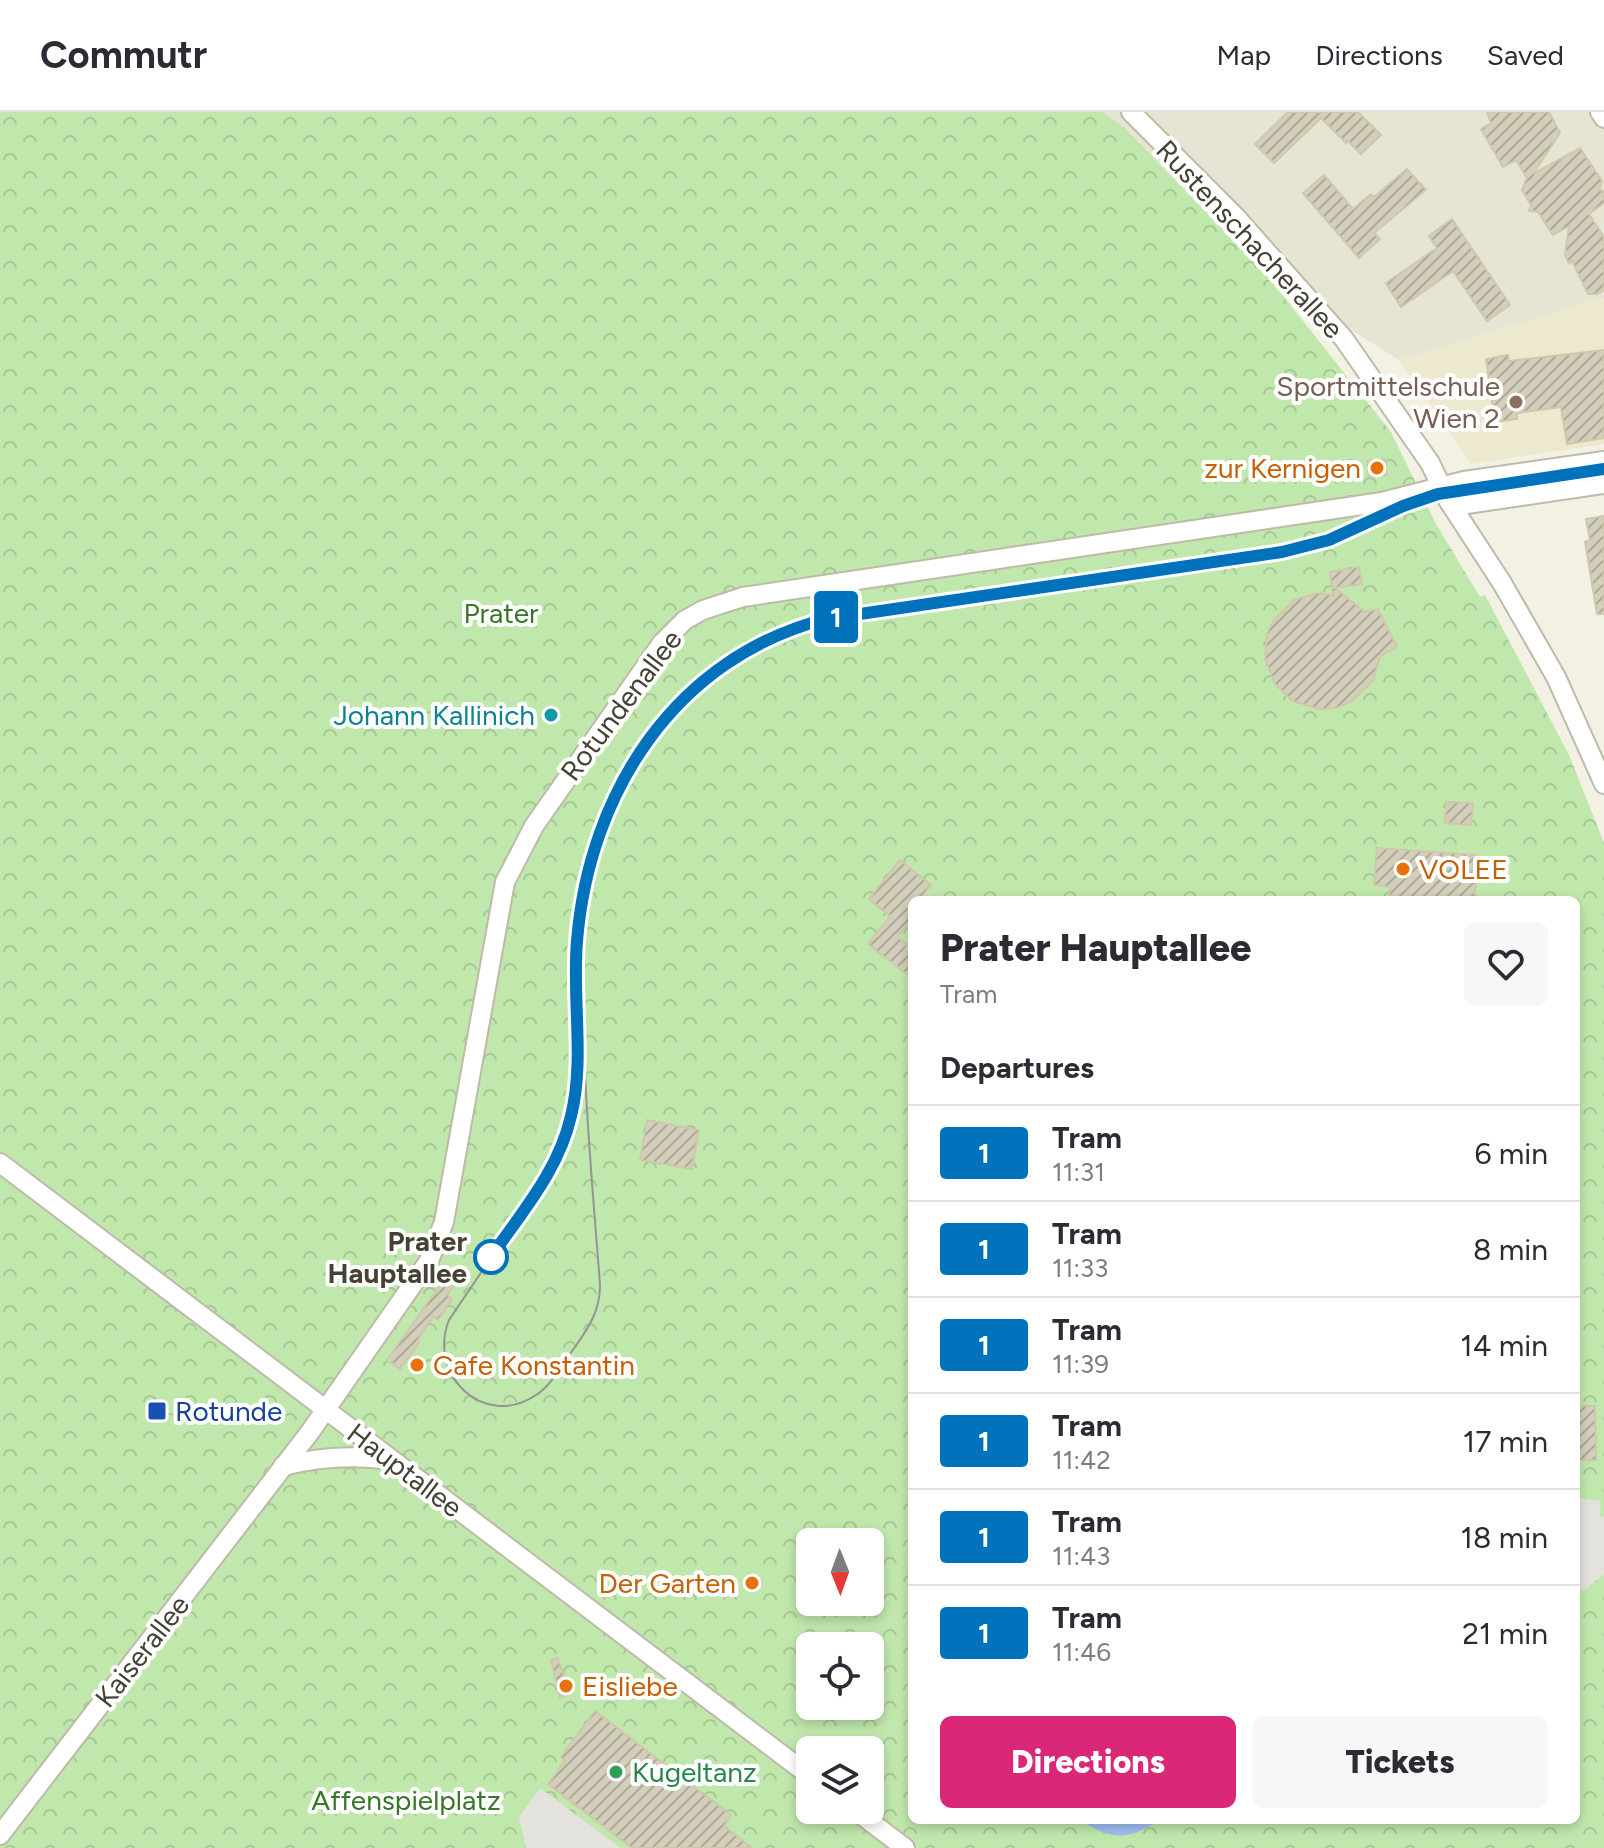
<!DOCTYPE html>
<html lang="en">
<head>
<meta charset="utf-8">
<style>
	:root { --surface:#fff; --page:#f7f7f7; --text:#2b2b33; --muted:#7c7c81; --line:#e1e1e2; --accent:#db2777 }
	body { margin:0; font-family:Figtree,sans-serif; background:var(--page); color:var(--text); height:100vh; display:flex; flex-direction:column; font-size:30px; white-space:nowrap }
	* { box-sizing:border-box; margin:0 }
	p { font-size:26px; color:var(--muted) }
	.icon { flex:none; width:44px; height:44px; fill:none; stroke:currentColor; stroke-width:2; stroke-linecap:round; stroke-linejoin:round }
	.map { position:relative; flex:1; overflow:hidden }
	.panel { position:absolute; left:908px; top:784px; width:672px; height:928px; display:flex; flex-direction:column; background:var(--surface); border-radius:12px; box-shadow:0 4px 12px #0003 }
	.panel>* { flex:none }
	.badge { padding:0 16px; border-radius:6px; font-size:28px; line-height:52px }
	.needle { width:52px; rotate:179deg }
	.fabs { position:absolute; left:796px; top:1416px; display:grid; gap:16px }
	.fabs a { display:grid; place-items:center; width:88px; height:88px; border-radius:12px; background:var(--surface); box-shadow:0 4px 12px #0003; font-size:40px }
	.map>.badge { position:absolute; translate:-50% -50%; box-shadow:0 0 0 4px #fff }
	h2 { padding:0 32px; font-size:30px; line-height:72px }
	.round { display:grid; place-items:center; flex:none; width:84px; height:84px; border-radius:12px; background:var(--page) }
	.headline { display:flex; align-items:center; justify-content:space-between; height:136px; padding:0 32px }
	h1 { font-size:38px; font-weight:800; line-height:60px }
	.cta { display:flex; gap:16px; margin-top:auto; padding:16px 32px }
	.cta a { flex:1; height:92px; border-radius:12px; background:var(--accent); color:#fff; font-size:32px; font-weight:800; line-height:92px; text-align:center }
	.cta a+a { background:var(--page); color:var(--text) }
	ul { padding:0; list-style:none }
	li { display:flex; align-items:center; gap:24px; height:96px; padding:0 32px; border-top:2px solid var(--line) }
	li div { flex:1 }
	li b { display:block; font-size:30px }
	li em { font-style:normal }
	li .badge { min-width:88px; font-weight:700; text-align:center }
	header { display:flex; align-items:center; gap:48px; box-sizing:border-box; height:112px; padding:0 40px; background:var(--surface); border-bottom:2px solid var(--line) }
	header strong { font-size:38px }
	nav { display:flex; gap:44px; margin-inline-start:auto; font-size:28px }
	.map>svg:first-child { display:block }
</style>
</head>
<body>
<header>
<strong>Commutr</strong>
<nav><a>Map</a><a>Directions</a><a>Saved</a></nav>
</header>
<div class="map">
<svg width="1604" height="1736" viewBox="0 0 1604 1736">
	<defs>
		<pattern id="forest-crowns" width="20" height="18" patternUnits="userSpaceOnUse" patternTransform="scale(2)"><rect width="20" height="18" fill="#c1e8ac"/><path d="M2 6a3 3 0 1 1 6 0M12 15a3 3 0 1 1 6 0" fill="none" stroke="#a7c895"/></pattern>
		<pattern id="building-hatch" width="6" height="6" patternUnits="userSpaceOnUse" patternTransform="scale(2)"><rect width="6" height="6" fill="#d4cfba"/><path d="M-1 1l2-2M0 6l6-6M5 7l2-2" fill="none" stroke="#aeaa98"/></pattern>
	</defs>
	<rect width="100%" height="100%" fill="#f2f1e4"/>
	<!-- residential -->
	<polygon fill="#e6e4d2" points="1103,0 1604,0 1604,186 1399,248 1269,166 1124,16"/>
	<!-- education -->
	<polygon fill="#ece9ce" points="1604,186 1604,332 1471,352 1399,248"/>
	<!-- forest -->
	<path fill="url(#forest-crowns)" fill-rule="evenodd" d="M 0,0 L 1103,0 L 1124,15 L 1269,166 L 1391,320 L 1436,412 L 1480,485 L 1485,483 L 1569,643 L 1604,731 L 1604,1736 L 0,1736 ZM 912,788 L 1576,788 L 1576,1708 L 912,1708 ZM 810,1430 L 870,1430 L 870,1490 L 810,1490 ZM 810,1534 L 870,1534 L 870,1594 L 810,1594 ZM 810,1638 L 870,1638 L 870,1698 L 810,1698 Z"/>
	<!-- parking -->
	<g fill="#e3e2dd">
		<polygon points="1576,1386 1601,1389 1600,1406 1604,1404 1604,1462 1585,1478 1576,1477"/>
		<polygon points="540,1676 621,1736 526,1736 519,1705"/>
	</g>
	<!-- water -->
	<path fill="#9fc0f1" d="M 1081,1708 L 1159,1708 C 1130,1728 1110,1729 1081,1708 Z"/>
	<!-- building -->
	<g fill="url(#building-hatch)" stroke="#cfc8ad" stroke-width="2">
		<polygon points="1288,0 1358,0 1381,23 1361,42 1348,29 1346,31 1321,6 1274,51 1255,32"/>
		<polygon points="1487,0 1549,0 1560,21 1533,62 1580,36 1602,69 1599,78 1604,79 1604,91 1589,102 1604,125 1604,178 1597,182 1588,182 1572,149 1569,151 1565,143 1569,114 1553,123 1538,100 1529,99 1531,93 1522,78 1527,66 1516,48 1503,55 1481,17 1491,11"/>
		<polygon points="1407,57 1426,78 1374,121 1380,127 1359,146 1303,81 1324,63 1353,97 1371,82 1374,85"/>
		<polygon points="1452,107 1510,193 1487,209 1453,159 1401,195 1386,171 1437,136 1429,124"/>
		<polygon points="1604,238 1604,326 1567,332 1561,295 1517,301 1517,307 1495,310 1486,247 1508,243 1509,249"/>
		<polygon points="1385,347 1387,363 1369,365 1367,349"/>
		<polygon points="1604,404 1604,502 1597,502 1585,430 1590,428 1586,407"/>
		<polygon points="1359,455 1362,472 1335,476 1365,500 1378,497 1397,535 1380,544 1373,569 1351,590 1335,596 1320,597 1293,589 1275,572 1265,547 1267,521 1274,508 1294,488 1318,481 1333,483 1330,460"/>
		<polygon points="1446,690 1473,691 1471,713 1445,711"/>
		<polygon points="1377,736 1475,743 1472,769 1476,770 1474,788 1389,785 1390,775 1374,773"/>
		<polygon points="900,748 931,773 919,788 912,788 912,797 907,804 911,808 897,825 908,833 904,838 912,844 912,866 868,832 890,804 869,787"/>
		<polygon points="647,1008 699,1018 692,1057 640,1048"/>
		<polygon points="443,1169 453,1175 447,1183 452,1187 438,1208 433,1205 417,1229 419,1231 400,1257 387,1248"/>
		<polygon points="1576,1294 1595,1294 1596,1348 1576,1348"/>
		<polygon points="750,1461 762,1470 753,1481 742,1472"/>
		<polygon points="557,1546 572,1580 560,1586 551,1548"/>
		<polygon points="595,1599 731,1703 724,1714 752,1736 632,1736 548,1672 565,1649 561,1645"/>
	</g>
	<g fill="none" stroke-linecap="round" stroke-linejoin="round">
		<!-- minor casing -->
		<g stroke="#bebaa7" stroke-width="22">
			<g id="minor">
				<polyline points="1131,0 1235,104 1344,227 1430,351 1448,388 1502,471 1556,565 1604,672"/>
				<polyline points="1600,0 1604,6"/>
				<polyline points="1453,394 1604,372"/>
				<polyline points="0,1051 810,1664"/>
				<path d="M 283,1354 C 319,1345 355,1343 391,1348"/>
				<polyline points="855,1698 905,1736"/>
				<polyline points="0,1723 310,1320 429,1149 444,1110 505,770 534,714 662,531 685,508 703,498 743,485 1382,390 1464,369 1604,349"/>
			</g>
		</g>
		<!-- minor -->
		<use href="#minor" stroke="#fff" stroke-width="18"/>
		<!-- tram -->
		<path stroke="#949494" stroke-width="2" d="M 1604,357 C 1546,365 1483,368 1427,385 C 1381,399 1342,427 1295,437 L 826,507 C 667,548 583,692 576,849 C 572,925 589,993 547,1063 L 449,1208 C 427,1263 484,1318 536,1283 C 552,1273 563,1251 575,1235 C 589,1215 600,1199 600,1173 C 594,1092 586,1012 584,931 C 583,901 581,871 583,840 C 594,691 675,553 827,515 L 1298,444 C 1345,434 1384,407 1429,393 C 1480,377 1550,373 1604,365"/>
	</g>
	<g fill="none" stroke-linecap="round" stroke-linejoin="round">
		<!-- line casing -->
		<g stroke="#fff" stroke-width="18">
			<path id="line" d="M 491,1145 C 521,1101 559,1058 571,1004 C 585,948 572,887 577,829 C 589,680 676,545 826,507 L 1282,440 L 1329,428 L 1403,394 L 1438,382 L 1604,357"/>
		</g>
		<!-- line -->
		<use href="#line" stroke="#0072bc" stroke-width="12"/>
	</g>
	<!-- markers -->
	<circle fill="#8d6e63" stroke="#fff" stroke-width="3" cx="1516" cy="290" r="8"/>
	<g fill="#e8710a" stroke="#fff" stroke-width="3">
		<circle cx="1377" cy="356" r="8"/>
		<circle cx="1403" cy="757" r="8"/>
		<circle cx="417" cy="1253" r="8"/>
		<circle cx="752" cy="1471" r="8"/>
		<circle cx="566" cy="1574" r="8"/>
	</g>
	<circle fill="#0f9aa8" stroke="#fff" stroke-width="3" cx="551" cy="603" r="8"/>
	<circle fill="#fff" stroke="#0072bc" stroke-width="4" cx="491" cy="1145" r="16"/>
	<rect fill="#1a4fb4" stroke="#fff" stroke-width="3" x="147" y="1289" width="20" height="20" rx="4"/>
	<circle fill="#2e9e5b" stroke="#fff" stroke-width="3" cx="616" cy="1660" r="8"/>
	<g text-anchor="middle" stroke-width="8" stroke-linejoin="round" paint-order="stroke">
		<!-- street labels -->
		<g font-size="28" fill="#454134" stroke="#fff">
			<text transform="translate(1250 127) rotate(47)" y="10">Rustenschacherallee</text>
			<text transform="translate(621 593) rotate(-53)" y="10">Rotundenallee</text>
			<text transform="translate(405 1358) rotate(37)" y="10">Hauptallee</text>
			<text transform="translate(142 1539) rotate(-52)" y="10">Kaiserallee</text>
		</g>
		<!-- education labels -->
		<g font-size="28" fill="#785e54" stroke="#fff" text-anchor="end">
			<text x="1500" y="284">Sportmittelschule<tspan x="1500" dy="32">Wien 2</tspan></text>
		</g>
		<!-- food labels -->
		<g font-size="28" fill="#c56008" stroke="#fff" text-anchor="start">
			<text x="1361" y="366" text-anchor="end">zur Kernigen</text>
			<text x="1419" y="767">VOLEE</text>
			<text x="433" y="1263">Cafe Konstantin</text>
			<text x="736" y="1481" text-anchor="end">Der Garten</text>
			<text x="582" y="1584">Eisliebe</text>
		</g>
		<!-- park labels -->
		<g font-size="28" fill="#367727" stroke="#fff">
			<text x="501" y="511">Prater</text>
			<text x="406" y="1698">Affenspielplatz</text>
		</g>
		<!-- culture labels -->
		<g font-size="28" fill="#0d838f" stroke="#fff" text-anchor="end">
			<text x="535" y="613">Johann Kallinich</text>
		</g>
		<!-- stop labels -->
		<g font-size="28" font-weight="bold" fill="#454134" stroke="#fff" text-anchor="end">
			<text x="467" y="1139">Prater<tspan x="467" dy="32">Hauptallee</tspan></text>
		</g>
		<!-- transit labels -->
		<g font-size="28" fill="#164399" stroke="#fff" text-anchor="start">
			<text x="175" y="1309">Rotunde</text>
		</g>
		<!-- leisure labels -->
		<g font-size="28" fill="#27864d" stroke="#fff" text-anchor="start">
			<text x="632" y="1670">Kugeltanz</text>
		</g>
	</g>
</svg>
<div class="fabs">
<a><svg class="needle" viewBox="-14 -14 28 28"><path d="M0-13l5 13h-10z" fill="#e53935"/><path d="M0 13l5-13h-10z" fill="#7c7c81"/></svg></a>
<a><svg class="icon" aria-label="locate" viewBox="0 0 24 24"><circle cx="12" cy="12" r="6"/><path d="M12 2v4M12 18v4M2 12h4M18 12h4"/></svg></a>
<a><svg class="icon" aria-label="layers" viewBox="0 0 24 24"><path d="M12 4l9 5-9 5-9-5zM3 14l9 5 9-5"/></svg></a>
</div>
<b class="badge" style="left:836px;top:505px;background:#0072bc;color:#fff">1</b>
<section class="panel">
<div class="headline"><div><h1>Prater Hauptallee</h1><p>Tram</p></div><a class="round"><svg class="icon" aria-label="heart" viewBox="0 0 24 24"><path d="M12 20l-8-8c-3-5 5-10 8-4 3-6 11-1 8 4z"/></svg></a></div>
<h2>Departures</h2>
<ul>
<li><span class="badge" style="background:#0072bc;color:#fff">1</span><div><b>Tram</b><p>11:31</p></div><em>6 min</em></li>
<li><span class="badge" style="background:#0072bc;color:#fff">1</span><div><b>Tram</b><p>11:33</p></div><em>8 min</em></li>
<li><span class="badge" style="background:#0072bc;color:#fff">1</span><div><b>Tram</b><p>11:39</p></div><em>14 min</em></li>
<li><span class="badge" style="background:#0072bc;color:#fff">1</span><div><b>Tram</b><p>11:42</p></div><em>17 min</em></li>
<li><span class="badge" style="background:#0072bc;color:#fff">1</span><div><b>Tram</b><p>11:43</p></div><em>18 min</em></li>
<li><span class="badge" style="background:#0072bc;color:#fff">1</span><div><b>Tram</b><p>11:46</p></div><em>21 min</em></li>
</ul>
<div class="cta"><a>Directions</a><a>Tickets</a></div>
</section>
</div>
</body>
</html>
